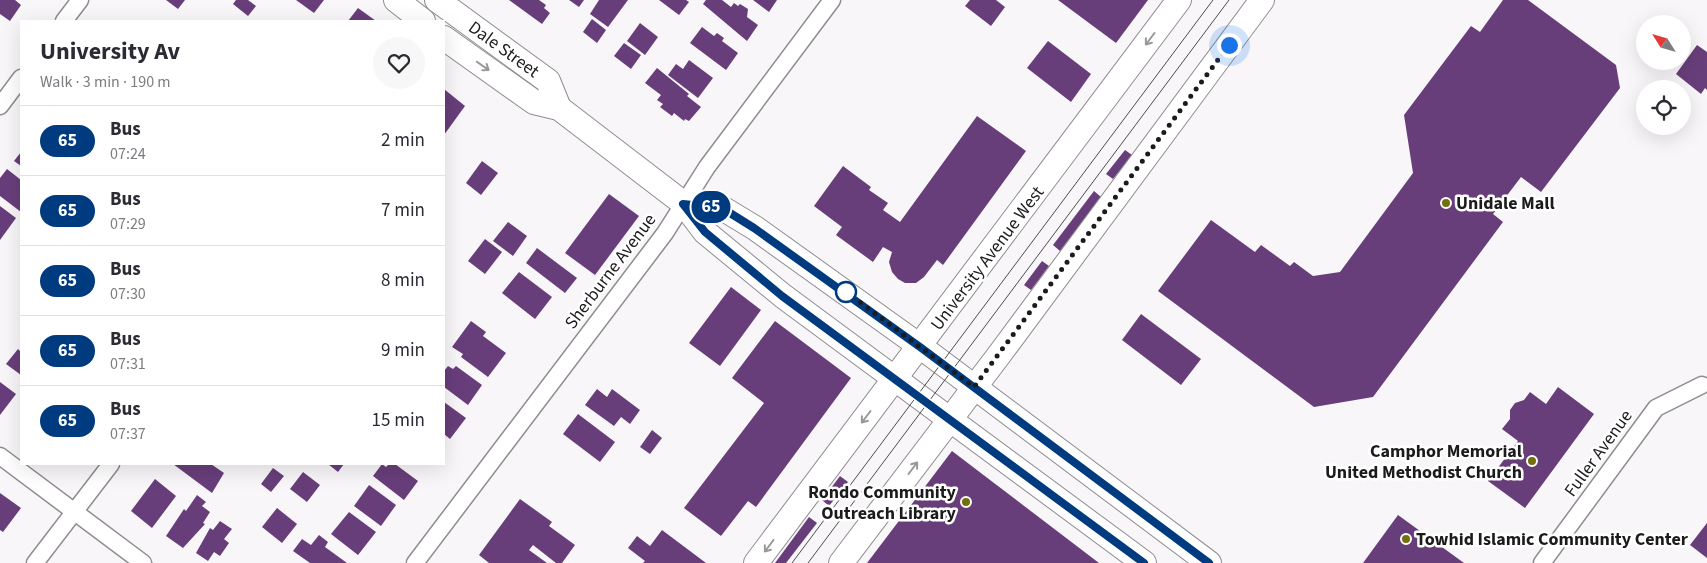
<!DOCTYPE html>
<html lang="en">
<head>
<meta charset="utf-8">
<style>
	:root { --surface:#fff; --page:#f7f7f7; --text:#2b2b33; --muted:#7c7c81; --line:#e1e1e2 }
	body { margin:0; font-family:"Source Sans 3",sans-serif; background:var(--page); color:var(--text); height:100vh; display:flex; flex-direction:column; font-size:19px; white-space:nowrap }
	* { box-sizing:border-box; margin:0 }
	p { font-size:16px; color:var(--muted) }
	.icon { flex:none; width:28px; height:28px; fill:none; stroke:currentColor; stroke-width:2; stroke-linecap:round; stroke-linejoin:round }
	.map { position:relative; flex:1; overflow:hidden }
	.sheet { position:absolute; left:20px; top:20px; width:425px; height:445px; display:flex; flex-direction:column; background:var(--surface); border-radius:0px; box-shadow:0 5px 20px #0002 }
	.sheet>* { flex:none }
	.badge { padding:0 10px; border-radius:16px; font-size:18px; line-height:32px }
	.needle { width:32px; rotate:307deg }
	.buttons { position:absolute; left:1636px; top:15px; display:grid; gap:10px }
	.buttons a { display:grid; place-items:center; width:55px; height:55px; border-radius:50%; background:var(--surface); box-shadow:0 5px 20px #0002; font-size:25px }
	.you { position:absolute; width:25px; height:25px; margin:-12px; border:4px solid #fff; border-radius:50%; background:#1a73e8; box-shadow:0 0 0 8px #1a73e833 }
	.map>.badge { position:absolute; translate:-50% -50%; box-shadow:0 0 0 2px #fff }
	.round { display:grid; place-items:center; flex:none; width:52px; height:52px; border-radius:26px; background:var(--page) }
	.headline { display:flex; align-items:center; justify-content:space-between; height:85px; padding:0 20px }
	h1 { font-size:24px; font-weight:700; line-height:38px }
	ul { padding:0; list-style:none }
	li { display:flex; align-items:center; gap:15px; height:70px; padding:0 20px; border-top:1px solid var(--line) }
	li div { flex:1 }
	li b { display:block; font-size:19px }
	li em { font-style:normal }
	li .badge { min-width:55px; font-weight:700; text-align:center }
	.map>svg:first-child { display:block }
</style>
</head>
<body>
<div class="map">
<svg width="1707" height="563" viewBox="0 0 1707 563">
	<rect width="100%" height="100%" fill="#f9f6fa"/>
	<!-- building -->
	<g fill="#683e7a">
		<polygon points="0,0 15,0 21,5 10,21 0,14"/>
		<polygon points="166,0 185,0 178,9"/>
		<polygon points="236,0 248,0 256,6 248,16 233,4"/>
		<polygon points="296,0 324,0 314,13"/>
		<polygon points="509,0 539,0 546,5 544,8 550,13 542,24"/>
		<polygon points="569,0 584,0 579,7"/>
		<polygon points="599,0 628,0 608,27 590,14"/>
		<polygon points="659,0 686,0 689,2 679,15"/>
		<polygon points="706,0 722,0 731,7 734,3 738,6 740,4 748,9 747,17 758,25 747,41 703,4"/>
		<polygon points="753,0 777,0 769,12"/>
		<polygon points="970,0 996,0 1005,7 991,26 965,6"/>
		<polygon points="1058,0 1148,0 1116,43"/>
		<polygon points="1503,0 1528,0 1616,65 1620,88 1541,192 1521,177 1493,214 1503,222 1373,397 1314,407 1158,291 1211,220 1255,252 1261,245 1290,266 1294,262 1313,276 1340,272 1413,173 1404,115 1471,26 1480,32"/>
		<polygon points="358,8 376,21 348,21"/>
		<polygon points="592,19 606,30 597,43 583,32"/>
		<polygon points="640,23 658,37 645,55 627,41"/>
		<polygon points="702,27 714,36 717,33 724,38 722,41 738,53 726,70 690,43"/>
		<polygon points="1048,41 1091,74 1071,102 1027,68"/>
		<polygon points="624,43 641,55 631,69 614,56"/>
		<polygon points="1697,45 1707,52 1707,90 1705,88 1701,94 1676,74"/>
		<polygon points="689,60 713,78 698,98 668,75 676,64 683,69"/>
		<polygon points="657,68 689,94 687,96 701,107 689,121 685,119 684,121 674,113 672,116 660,107 663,104 657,100 661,95 645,83"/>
		<polygon points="444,89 465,106 444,135"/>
		<polygon points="977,116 1026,151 943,265 937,260 924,277 916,283 905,283 898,279 892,272 889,262 892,252 883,247 873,262 836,235 842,227 814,206 843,166 871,187 869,190 888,203 883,210 900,222"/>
		<polygon points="1125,150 1132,155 1113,179 1106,174"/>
		<polygon points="21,152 21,166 14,161"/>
		<polygon points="482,161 498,173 481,195 466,183"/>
		<polygon points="7,169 21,180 21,212 0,196 0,178"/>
		<polygon points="1094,191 1101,197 1060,251 1053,245"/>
		<polygon points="609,194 639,216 595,275 565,253"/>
		<polygon points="0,206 16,218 0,240"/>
		<polygon points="508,222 527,236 513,256 493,241"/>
		<polygon points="485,239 502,252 485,274 468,261"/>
		<polygon points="537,248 577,278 565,293 526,263"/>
		<polygon points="1042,261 1049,266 1031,290 1024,285"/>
		<polygon points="519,272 552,297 535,319 502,293"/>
		<polygon points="731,287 761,310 720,366 689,343"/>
		<polygon points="1141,314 1201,359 1181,385 1122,340"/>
		<polygon points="471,321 486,332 483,336 506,353 488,377 461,357 463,354 452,347"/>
		<polygon points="775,321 851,378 756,507 748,501 721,536 684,508 764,403 732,378"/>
		<polygon points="18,349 21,352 21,375 6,364"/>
		<polygon points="448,366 453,369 456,366 482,385 468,405 444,387 444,371"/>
		<polygon points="0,382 16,394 0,415"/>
		<polygon points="1558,387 1594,414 1525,508 1488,481 1518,441 1502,429 1510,419 1510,410 1515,403 1524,400 1530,392 1546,404"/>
		<polygon points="597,389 607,397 612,389 640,410 630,424 621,417 614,426 585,405"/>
		<polygon points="444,402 466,418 450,439 444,434"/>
		<polygon points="578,414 615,442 600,462 563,434"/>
		<polygon points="652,430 662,438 650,454 640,447"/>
		<polygon points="952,451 1099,563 867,563"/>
		<polygon points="173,464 211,464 224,473 212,493"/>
		<polygon points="328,464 344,464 338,472"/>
		<polygon points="382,464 386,467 389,464 395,464 418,481 404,500 373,476"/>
		<polygon points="273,468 284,476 271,492 261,484"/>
		<polygon points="303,472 320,485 307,502 290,489"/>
		<polygon points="840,476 848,482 829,506 822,500"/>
		<polygon points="155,479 176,496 152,528 131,511"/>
		<polygon points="369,485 396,505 381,526 354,506"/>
		<polygon points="0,493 21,508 3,532 0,530"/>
		<polygon points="197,495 206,502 202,506 210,512 203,523 205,524 183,548 166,536 184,509 186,511"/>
		<polygon points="520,499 552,522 549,526 575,545 562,563 556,563 533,545 529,550 547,563 489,563 479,555"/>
		<polygon points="277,508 297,524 282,543 262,527"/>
		<polygon points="349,512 376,532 358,555 331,534"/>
		<polygon points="1398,515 1464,563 1363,563"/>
		<polygon points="809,517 817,523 786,563 775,563"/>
		<polygon points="220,521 232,529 224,539 229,543 220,556 214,552 208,561 196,553 210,528 213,530"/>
		<polygon points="1707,523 1707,558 1690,545"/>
		<polygon points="662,530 706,563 643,563 645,561 628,548 637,536 650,546"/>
		<polygon points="319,535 328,542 325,547 347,563 310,563 293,551 302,539 311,545"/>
	</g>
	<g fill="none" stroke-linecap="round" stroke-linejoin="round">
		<!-- minor casing -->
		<g stroke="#8f8c90" stroke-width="19">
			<g id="minor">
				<polyline points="64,21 80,0"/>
				<polyline points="0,106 21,78"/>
				<polyline points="0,456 143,563"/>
				<polyline points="35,563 111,464"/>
				<polyline points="415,563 665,233 707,167 832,0"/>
				<polyline points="1542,563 1656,408 1702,385"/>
			</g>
		</g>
		<!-- secondary casing -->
		<g stroke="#8f8c90" stroke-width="26">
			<g id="secondary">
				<polyline points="396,0 423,21"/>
				<polyline points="437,0 548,81 559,108"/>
				<polyline points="444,38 534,102 559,108 683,203 705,232 783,296 1144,563"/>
				<polyline points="683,203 722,208 755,228 921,347 1209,563"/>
				<polyline points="756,563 1179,0"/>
				<polyline points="841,563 999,355 1262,0"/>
			</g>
		</g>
		<!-- minor -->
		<use href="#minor" stroke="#fff" stroke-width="16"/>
		<!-- secondary -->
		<use href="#secondary" stroke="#fff" stroke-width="24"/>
		<!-- tram -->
		<g stroke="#4e4c4e" stroke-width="1">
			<polyline points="792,563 1213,0"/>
			<polyline points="808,563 1229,0"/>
		</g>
	</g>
	<!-- one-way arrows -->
	<defs><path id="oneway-shaft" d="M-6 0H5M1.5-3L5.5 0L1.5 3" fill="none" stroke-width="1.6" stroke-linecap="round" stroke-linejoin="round" transform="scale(1.25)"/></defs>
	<g stroke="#999899">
		<use href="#oneway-shaft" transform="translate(1150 39) rotate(127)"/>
		<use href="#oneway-shaft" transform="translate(483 66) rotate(35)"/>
		<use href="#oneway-shaft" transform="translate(866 417) rotate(127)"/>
		<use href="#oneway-shaft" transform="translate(913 468) rotate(-53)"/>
		<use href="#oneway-shaft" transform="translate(769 546) rotate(127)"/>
	</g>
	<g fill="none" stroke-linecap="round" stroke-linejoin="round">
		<!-- line casing -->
		<g stroke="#fff" stroke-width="11">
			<polyline id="line" points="1144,563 782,296 705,232 683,204 722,208 754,228 920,347 1209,563"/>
		</g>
		<!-- line -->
		<use href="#line" stroke="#003b80" stroke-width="8"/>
		<!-- walk -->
		<polyline stroke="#1c1b1c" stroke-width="5" stroke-dasharray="0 9" points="846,292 974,387 1229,45"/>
	</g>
	<!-- markers -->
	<g fill="#756e0d" stroke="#fff" stroke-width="2">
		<circle cx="1446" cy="203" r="5"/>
		<circle cx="1532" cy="461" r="5"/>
		<circle cx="966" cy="502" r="5"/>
		<circle cx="1406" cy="539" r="5"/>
	</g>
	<circle fill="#fff" stroke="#003b80" stroke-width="2.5" cx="846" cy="292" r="10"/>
	<g text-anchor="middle" stroke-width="5" stroke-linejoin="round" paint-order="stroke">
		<!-- street labels -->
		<g font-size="18" fill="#1c1b1c" stroke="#fff">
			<text transform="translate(504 49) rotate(36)" y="6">Dale Street</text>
			<text transform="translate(987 258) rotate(-53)" y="6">University Avenue West</text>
			<text transform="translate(610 271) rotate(-53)" y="6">Sherburne Avenue</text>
			<text transform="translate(1598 453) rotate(-54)" y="6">Fuller Avenue</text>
		</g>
		<!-- poi labels -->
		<g font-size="18" font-weight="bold" fill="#1c1b1c" stroke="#fff" text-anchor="start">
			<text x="1456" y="209">Unidale Mall</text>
			<text x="1522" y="457" text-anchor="end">Camphor Memorial<tspan x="1522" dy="21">United Methodist Church</tspan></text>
			<text x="956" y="498" text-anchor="end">Rondo Community<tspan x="956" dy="21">Outreach Library</tspan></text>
			<text x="1416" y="545">Towhid Islamic Community Center</text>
		</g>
	</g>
</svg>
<div class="buttons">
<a><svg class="needle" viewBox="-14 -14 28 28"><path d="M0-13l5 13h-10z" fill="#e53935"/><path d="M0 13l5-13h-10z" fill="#7c7c81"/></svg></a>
<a><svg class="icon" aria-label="locate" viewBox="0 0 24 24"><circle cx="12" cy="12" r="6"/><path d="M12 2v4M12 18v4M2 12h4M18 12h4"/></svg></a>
</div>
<div class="you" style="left:1229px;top:45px"></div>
<b class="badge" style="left:711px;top:207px;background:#003b80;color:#fff">65</b>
<section class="sheet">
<div class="headline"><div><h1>University Av</h1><p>Walk · 3 min · 190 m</p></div><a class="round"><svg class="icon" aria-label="heart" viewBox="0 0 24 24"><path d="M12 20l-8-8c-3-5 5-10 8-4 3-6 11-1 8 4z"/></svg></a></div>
<ul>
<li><span class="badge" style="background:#003b80;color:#fff">65</span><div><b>Bus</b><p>07:24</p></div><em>2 min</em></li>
<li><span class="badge" style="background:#003b80;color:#fff">65</span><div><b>Bus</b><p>07:29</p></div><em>7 min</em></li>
<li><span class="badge" style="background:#003b80;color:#fff">65</span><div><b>Bus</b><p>07:30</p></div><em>8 min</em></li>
<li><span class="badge" style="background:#003b80;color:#fff">65</span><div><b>Bus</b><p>07:31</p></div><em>9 min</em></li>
<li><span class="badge" style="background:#003b80;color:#fff">65</span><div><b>Bus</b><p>07:37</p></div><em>15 min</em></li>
</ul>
</section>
</div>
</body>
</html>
